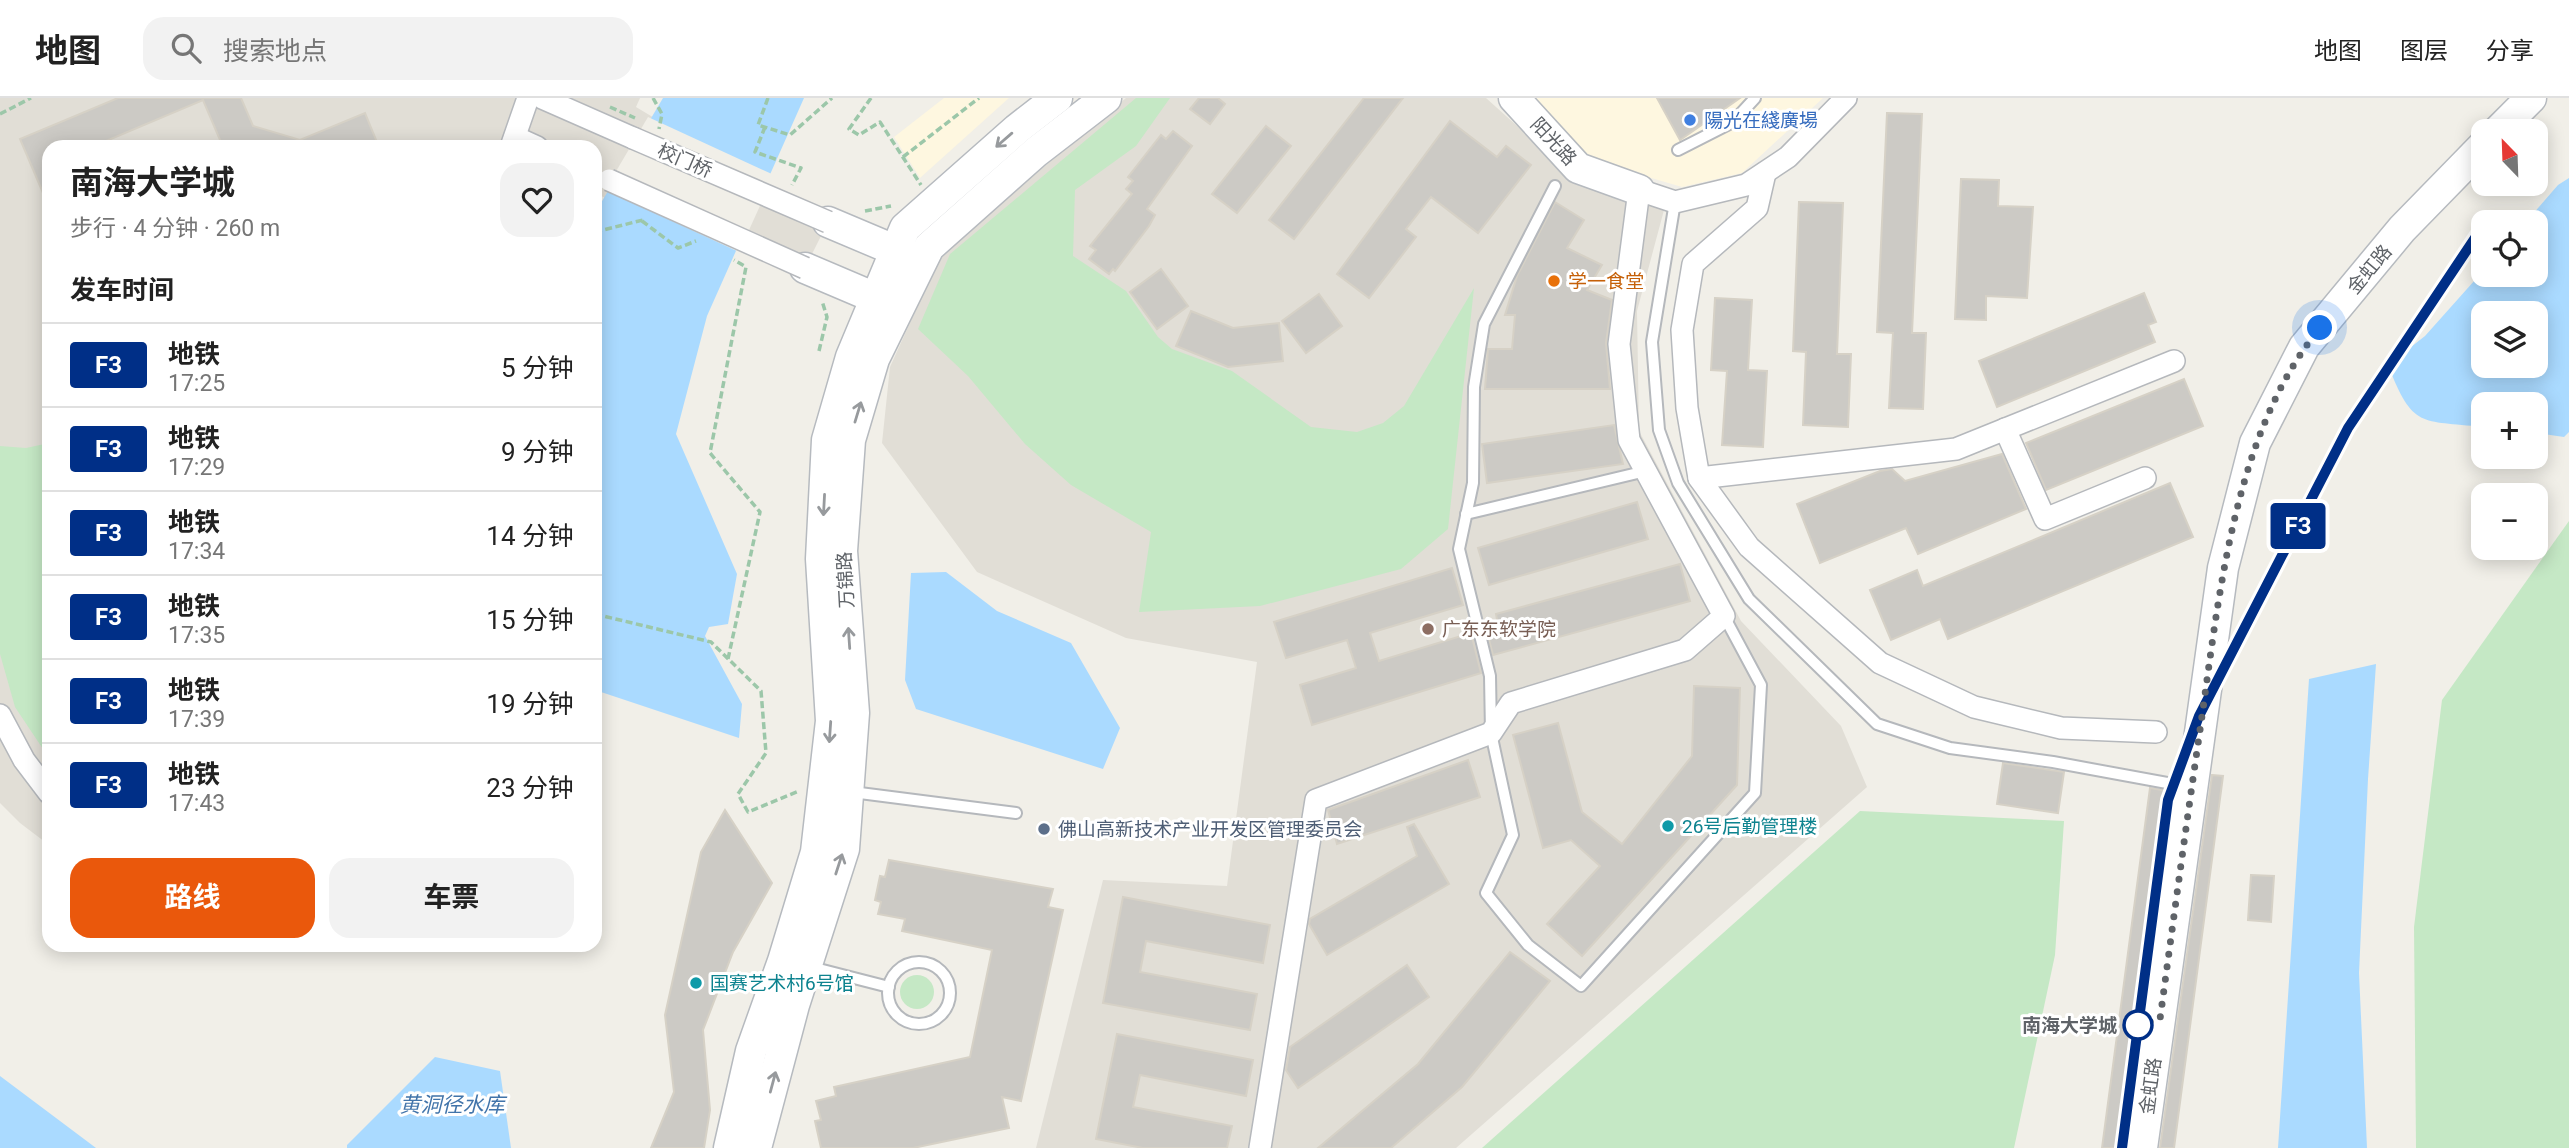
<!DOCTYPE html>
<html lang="zh">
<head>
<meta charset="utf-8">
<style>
	:root { --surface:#fff; --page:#f2f2f2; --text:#222; --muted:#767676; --line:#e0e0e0; --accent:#ea580c }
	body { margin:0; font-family:Roboto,"Noto Sans SC",sans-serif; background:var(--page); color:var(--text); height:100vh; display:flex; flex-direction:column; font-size:26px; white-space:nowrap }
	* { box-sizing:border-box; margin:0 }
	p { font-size:23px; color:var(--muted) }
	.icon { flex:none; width:38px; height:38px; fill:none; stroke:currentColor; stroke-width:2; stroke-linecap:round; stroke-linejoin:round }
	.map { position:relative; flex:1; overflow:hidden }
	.drawer { position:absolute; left:42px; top:42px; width:560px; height:812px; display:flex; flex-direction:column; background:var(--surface); border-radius:21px; box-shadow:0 4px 18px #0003 }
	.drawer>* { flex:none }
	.badge { padding:0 14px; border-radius:5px; font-size:24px; line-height:46px }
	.needle { width:46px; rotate:337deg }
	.buttons { position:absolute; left:2471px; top:21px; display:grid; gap:14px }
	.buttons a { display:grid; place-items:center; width:77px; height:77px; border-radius:14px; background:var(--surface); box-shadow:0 4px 18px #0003; font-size:35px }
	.you { position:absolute; width:35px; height:35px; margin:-18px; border:5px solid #fff; border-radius:50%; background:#1a73e8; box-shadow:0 0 0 10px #1a73e833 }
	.map>.badge { position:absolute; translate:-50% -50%; box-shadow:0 0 0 4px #fff }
	h2 { padding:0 28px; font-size:26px; line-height:63px }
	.round { display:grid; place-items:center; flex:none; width:74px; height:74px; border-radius:21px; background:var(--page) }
	.summary { display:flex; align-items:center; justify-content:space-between; height:119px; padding:0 28px }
	h1 { font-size:33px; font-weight:700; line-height:52px }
	.action { display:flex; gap:14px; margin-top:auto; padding:14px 28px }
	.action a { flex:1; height:80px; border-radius:21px; background:var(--accent); color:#fff; font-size:28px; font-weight:700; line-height:80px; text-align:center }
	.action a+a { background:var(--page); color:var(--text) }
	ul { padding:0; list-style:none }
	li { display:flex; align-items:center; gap:21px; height:84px; padding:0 28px; border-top:2px solid var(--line) }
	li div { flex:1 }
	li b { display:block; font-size:26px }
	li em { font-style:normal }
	li .badge { min-width:77px; font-weight:700; text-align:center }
	header { display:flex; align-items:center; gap:42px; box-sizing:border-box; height:98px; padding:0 35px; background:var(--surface); border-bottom:2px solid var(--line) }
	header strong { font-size:33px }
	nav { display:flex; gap:38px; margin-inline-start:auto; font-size:24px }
	.search { width:490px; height:63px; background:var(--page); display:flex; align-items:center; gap:18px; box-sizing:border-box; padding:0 24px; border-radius:21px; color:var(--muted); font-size:26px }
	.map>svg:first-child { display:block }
</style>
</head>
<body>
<header>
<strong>地图</strong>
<div class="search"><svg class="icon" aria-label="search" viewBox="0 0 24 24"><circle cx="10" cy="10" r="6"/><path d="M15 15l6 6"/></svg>搜索地点</div>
<nav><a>地图</a><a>图层</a><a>分享</a></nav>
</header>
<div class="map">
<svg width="2569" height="1050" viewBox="0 0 2569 1050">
	<rect width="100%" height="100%" fill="#f1efe8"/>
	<!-- commercial -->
	<g fill="#fef7e0">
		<polygon points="944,0 1009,0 920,80 894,39"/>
		<polygon points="1535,0 1823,0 1742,75 1682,89 1583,60"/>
	</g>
	<!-- education -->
	<g fill="#e1ded6">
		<polygon points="0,0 640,0 636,9 828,124 805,170 595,96 595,49 49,49 49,747 20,725 0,705"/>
		<polygon points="1126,0 1486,0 1568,74 1664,112 1637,213 1639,333 1741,523 1841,628 1867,689 1456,1050 1036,1050 1103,782 1227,788 1257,564 1126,540 977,474 882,345 890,269 942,154"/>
	</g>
	<!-- green -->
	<g fill="#c5e8c5">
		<polygon points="1136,0 1170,0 1136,48 1075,92 1073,158 1126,193 1158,239 1172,251 1232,273 1311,329 1357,334 1383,325 1404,308 1474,190 1448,431 1401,471 1260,508 1139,514 1151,434 1071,387 1025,346 968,278 918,231 950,156"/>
		<polygon points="49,345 49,660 15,609 0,556 0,348 26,350"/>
		<polygon points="2569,423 2569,1050 2416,1050 2414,829 2442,602"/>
		<polygon points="1860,713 2064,723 2055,857 2014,1050 1482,1050"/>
		<circle cx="917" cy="894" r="17"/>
	</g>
	<!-- water -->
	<g fill="#aadaff" fill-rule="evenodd">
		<polygon points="663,0 804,0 707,218 676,336 737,476 728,526 709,529 705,538 742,606 739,640 595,592 595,115"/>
		<path d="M 2569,80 L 2569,334 L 2564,339 L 2536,335 L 2536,306 L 2483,306 L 2483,329 C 2420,322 2413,331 2388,267 L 2425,238 L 2483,173 L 2483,177 L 2536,177 L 2536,124 L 2526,124 L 2558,87 ZM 2483,215 L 2536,215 L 2536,268 L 2483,268 Z"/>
		<polygon points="946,474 997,513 1071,545 1120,630 1103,671 916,611 905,582 911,475"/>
		<polygon points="2376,566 2368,681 2359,875 2367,1050 2278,1050 2309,581"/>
		<polygon points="435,959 500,973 511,1050 347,1050 347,1047"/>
		<polygon points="0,978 96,1050 0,1050"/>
	</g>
	<!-- pier -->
	<polygon fill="#f1efe8" points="648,19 774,77 739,154 605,92"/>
	<!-- building -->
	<g fill="#cccac5" stroke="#d6d1c6" stroke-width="2">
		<polygon points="118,0 241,0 253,28 300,42 365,15 379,49 223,49 203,2 92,49 49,49 49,109 20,41"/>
		<polygon points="1199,0 1218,0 1225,6 1210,26 1190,11"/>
		<polygon points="1364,0 1403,0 1294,141 1269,122"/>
		<polygon points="1657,0 1740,0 1680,42"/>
		<polygon points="1887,15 1922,16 1912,235 1926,235 1923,311 1889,310 1893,235 1877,234"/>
		<polygon points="1450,23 1497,59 1506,48 1531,67 1478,135 1431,99 1406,131 1416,139 1369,200 1337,176"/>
		<polygon points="1266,28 1291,48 1237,115 1212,96"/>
		<polygon points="1173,33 1192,48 1147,111 1155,117 1149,128 1115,173 1113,171 1109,176 1089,161 1096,152 1090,148 1132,96 1126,91 1133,83 1128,79 1161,37 1166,41"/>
		<polygon points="1961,81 1999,82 1998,108 2033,109 2027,200 1986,198 1986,222 1955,221"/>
		<polygon points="1555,104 1584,122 1567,150 1602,167 1587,192 1612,202 1606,245 1610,291 1485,291 1488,251 1512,251 1515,217 1505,217 1517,178"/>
		<polygon points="1799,104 1843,105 1837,256 1851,256 1848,329 1803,327 1806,254 1793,253"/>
		<polygon points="1161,171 1188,208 1157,231 1130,194"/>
		<polygon points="2144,195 2156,224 2148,227 2155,244 1997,309 1979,263"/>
		<polygon points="1319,196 1342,228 1306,255 1282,223"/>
		<polygon points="1715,200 1752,202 1748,272 1767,273 1763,349 1722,347 1727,273 1711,272"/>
		<polygon points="1191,213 1233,230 1279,225 1283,263 1228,269 1176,248"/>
		<polygon points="2184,281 2203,328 2046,392 2026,345"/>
		<polygon points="1614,327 1623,366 1487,385 1482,346"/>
		<polygon points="2002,356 2026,411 1918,456 1906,430 1820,465 1797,406 1880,373 1892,371 1905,383"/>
		<polygon points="2170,385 2193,439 1948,541 1940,521 1891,542 1870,492 1917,472 1923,488"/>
		<polygon points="1637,404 1648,441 1489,487 1478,450"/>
		<polygon points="1680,466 1690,503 1493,557 1486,530 1498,527 1496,516"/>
		<polygon points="1452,470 1463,507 1370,535 1379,563 1471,535 1481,575 1312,627 1300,587 1356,570 1347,542 1286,560 1274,524"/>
		<polygon points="1694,588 1740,590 1737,687 1582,858 1547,826 1600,768 1571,742 1543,750 1513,637 1558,625 1582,714 1622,746 1692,658"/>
		<polygon points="1468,662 1480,699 1337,746 1328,712"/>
		<polygon points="2003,665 2064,674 2058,715 1997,706"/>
		<polygon points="2212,677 2223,678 2174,1050 2160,1050"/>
		<polygon points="2150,690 2174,694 2125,1050 2102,1050"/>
		<polygon points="725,712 772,785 733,854 703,932 710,1012 704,1050 651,1050 674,994 665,917 701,754"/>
		<polygon points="1414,726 1449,786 1327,857 1309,826 1310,821 1417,758 1407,729"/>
		<polygon points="889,762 1053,791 1048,809 1063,812 1021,1003 1002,999 1009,1030 913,1050 821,1050 815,1023 821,1022 816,1003 836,998 834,989 970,959 992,852 902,833 905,821 878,816 881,804 875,802 880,778 885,779"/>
		<polygon points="2251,777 2274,778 2271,824 2248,822"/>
		<polygon points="1123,799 1270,827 1263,865 1146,843 1140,874 1257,896 1250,932 1103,905"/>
		<polygon points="1510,854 1550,883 1462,989 1391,1050 1318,1050 1418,966"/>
		<polygon points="1407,867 1429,899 1298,990 1286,972 1290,949"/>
		<polygon points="1117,936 1253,962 1246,998 1140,977 1133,1009 1232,1028 1227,1050 1143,1050 1096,1041"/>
	</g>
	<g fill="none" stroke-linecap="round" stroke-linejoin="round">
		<!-- lane casing -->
		<g stroke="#b5b8bc" stroke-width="14">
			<g id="lane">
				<polyline points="1678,52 1733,24 1755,0"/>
				<polyline points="1555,88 1484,226 1474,289 1473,385 1459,451 1490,578 1491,635 1513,737 1486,795 1528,847 1581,888 1755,695 1761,587 1724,518"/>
				<polyline points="1675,104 1652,244 1659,332 1678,385 1749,501 1877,626 1950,650 2053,664 2189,689"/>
				<polyline points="1466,416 1646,373"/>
				<polyline points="852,694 1016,715"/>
				<circle cx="919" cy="895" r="31"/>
				<polyline points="807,868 889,889"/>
			</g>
		</g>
		<!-- street casing -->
		<g stroke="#b5b8bc" stroke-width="24">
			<g id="street">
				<polyline points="542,0 633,40"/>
				<polyline points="515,39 537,49"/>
				<polyline points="511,49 528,0"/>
				<polyline points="1765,75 1757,110 1693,166 1682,232 1687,310 1699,380 1749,449 1880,565 1974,609 2061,630 2156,634"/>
				<polyline points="2005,331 2045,421 2145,380"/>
				<polyline points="1699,380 1956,351 2174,263"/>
				<polyline points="0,617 24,662 49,695"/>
				<polyline points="1260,1050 1316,702 1491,635 1511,605 1685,552 1724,518 1629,342 1619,246 1639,92 1675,104 1746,87 1788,59 1846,0"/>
			</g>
		</g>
		<!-- secondary casing -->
		<g stroke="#b6babf" stroke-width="33">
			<g id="secondary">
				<polyline points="1514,0 1578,70 1639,92"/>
				<polyline points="2498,33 2531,0"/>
				<polyline points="828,124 911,159"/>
				<polyline points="805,170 892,207"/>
				<polyline points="729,1050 751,953 783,863 816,754 831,623 821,461 827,342 851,259 905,130 1017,31 1057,0"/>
				<polyline points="756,1050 794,907 844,751 854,615 842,453 850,342 874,261 929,149 1036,54 1106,0"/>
				<polyline points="2142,1050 2223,470 2255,345 2304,249 2402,131 2483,48"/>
			</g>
		</g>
		<!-- path -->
		<g stroke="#9cc7a9" stroke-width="3.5" stroke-dasharray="7 3.5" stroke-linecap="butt">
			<polyline points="653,0 662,16 659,31"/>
			<polyline points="768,0 758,27 790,37 832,0"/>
			<polyline points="871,0 849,31 859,37 880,24 921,87"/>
			<polyline points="0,16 31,0"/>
			<polyline points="765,29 755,54 801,70 792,87"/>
			<polyline points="903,59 979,0"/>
			<polyline points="865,113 891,108"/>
			<polyline points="642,123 678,150 696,143"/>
			<polyline points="595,134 643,122"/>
			<polyline points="819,253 827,219 822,203"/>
			<polyline points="595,516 711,544 761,593 766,655 738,696 748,714 799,693"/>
			<polyline points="728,561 760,414 710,355 746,169 734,162"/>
		</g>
		<!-- lane -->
		<use href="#lane" stroke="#fff" stroke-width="10"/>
		<!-- street -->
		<use href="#street" stroke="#fff" stroke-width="21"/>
		<!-- secondary -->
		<use href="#secondary" stroke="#fff" stroke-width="30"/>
		<!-- street-bridge casing -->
		<g stroke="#b5b8bc" stroke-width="24" stroke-linecap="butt">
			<g id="street-bridge">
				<polyline points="633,40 828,124"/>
				<polyline points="609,82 805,170"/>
			</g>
		</g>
		<!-- path-bridge -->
		<polyline stroke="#9cc7a9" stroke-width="3.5" stroke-dasharray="7 3.5" stroke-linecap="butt" points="610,9 635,20"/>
		<!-- street-bridge -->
		<use href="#street-bridge" stroke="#fff" stroke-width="21"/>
	</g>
	<!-- one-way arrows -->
	<defs><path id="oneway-shaft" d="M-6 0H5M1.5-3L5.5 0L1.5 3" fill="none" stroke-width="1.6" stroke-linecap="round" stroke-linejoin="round" transform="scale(1.75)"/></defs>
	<g stroke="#979a9d">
		<use href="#oneway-shaft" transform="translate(1004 42) rotate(139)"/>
		<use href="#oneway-shaft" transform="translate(858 314) rotate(-73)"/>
		<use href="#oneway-shaft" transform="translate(824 407) rotate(93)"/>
		<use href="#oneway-shaft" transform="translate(849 540) rotate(-94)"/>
		<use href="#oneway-shaft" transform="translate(830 634) rotate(94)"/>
		<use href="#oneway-shaft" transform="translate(839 766) rotate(-72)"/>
		<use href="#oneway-shaft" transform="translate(773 984) rotate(-75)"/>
	</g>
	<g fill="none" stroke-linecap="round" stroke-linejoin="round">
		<!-- line casing -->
		<g stroke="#fff" stroke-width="16">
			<polyline id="line" points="2122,1050 2168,702 2199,618 2348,330 2483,128"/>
		</g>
		<!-- line -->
		<use href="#line" stroke="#002f87" stroke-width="10"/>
		<!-- walk -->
		<path stroke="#5f6368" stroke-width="7" stroke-dasharray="0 12.6" d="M 2138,927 L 2160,921 C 2173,825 2186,728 2200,632 C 2219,501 2233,335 2320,230"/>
	</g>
	<!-- markers -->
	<circle fill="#3f7fe0" stroke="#fff" stroke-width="2.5" cx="1690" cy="22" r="7"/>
	<circle fill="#e8710a" stroke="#fff" stroke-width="2.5" cx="1554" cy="183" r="7"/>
	<circle fill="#8d6e63" stroke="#fff" stroke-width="2.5" cx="1428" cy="531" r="7"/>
	<g fill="#0f9aa8" stroke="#fff" stroke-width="2.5">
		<circle cx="1668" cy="728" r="7"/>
		<circle cx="696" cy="885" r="7"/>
	</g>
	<circle fill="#5c6f8a" stroke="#fff" stroke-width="2.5" cx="1044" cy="731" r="7"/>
	<circle fill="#fff" stroke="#002f87" stroke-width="3.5" cx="2138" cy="927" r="14"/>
	<g text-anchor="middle" stroke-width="6" stroke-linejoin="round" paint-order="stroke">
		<!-- shop labels -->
		<g font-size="19" fill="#366cbe" stroke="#fff" text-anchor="start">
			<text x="1704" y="29">陽光在綫廣場</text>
		</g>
		<!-- street labels -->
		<g font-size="19" fill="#5f6368" stroke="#fff">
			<text transform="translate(1554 43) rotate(47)" y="7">阳光路</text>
			<text transform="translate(685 62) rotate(23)" y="7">校门桥</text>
			<text transform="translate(2369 171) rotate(-50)" y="7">金虹路</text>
			<text transform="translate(845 482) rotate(-93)" y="7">万锦路</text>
			<text transform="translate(2150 988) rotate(-82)" y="7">金虹路</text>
		</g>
		<!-- food labels -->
		<g font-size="19" fill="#c56008" stroke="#fff" text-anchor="start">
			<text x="1568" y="190">学一食堂</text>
		</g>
		<!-- education labels -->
		<g font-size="19" fill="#785e54" stroke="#fff" text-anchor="start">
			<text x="1442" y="538">广东东软学院</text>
		</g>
		<!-- culture labels -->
		<g font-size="19" fill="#0d838f" stroke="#fff" text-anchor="start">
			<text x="1682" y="735">26号后勤管理楼</text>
			<text x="710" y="892">国赛艺术村6号馆</text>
		</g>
		<!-- service labels -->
		<g font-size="19" fill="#4e5e75" stroke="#fff" text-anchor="start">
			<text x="1058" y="738">佛山高新技术产业开发区管理委员会</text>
		</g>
		<!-- stop labels -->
		<g font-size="19" font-weight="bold" fill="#5f6368" stroke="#fff" text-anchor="end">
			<text x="2117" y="934">南海大学城</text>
		</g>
		<!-- water labels -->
		<g font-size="21" font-style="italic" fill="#4174aa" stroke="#fff">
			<text x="452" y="1014">黄洞径水库</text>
		</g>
	</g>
</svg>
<div class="buttons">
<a><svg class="needle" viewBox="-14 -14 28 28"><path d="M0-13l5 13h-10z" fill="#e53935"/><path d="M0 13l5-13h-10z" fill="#767676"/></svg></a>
<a><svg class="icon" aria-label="locate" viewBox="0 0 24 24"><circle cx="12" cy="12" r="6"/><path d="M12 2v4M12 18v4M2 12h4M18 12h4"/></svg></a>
<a><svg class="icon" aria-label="layers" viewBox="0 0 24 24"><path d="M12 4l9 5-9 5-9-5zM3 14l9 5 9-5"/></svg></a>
<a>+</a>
<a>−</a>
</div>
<div class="you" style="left:2320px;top:230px"></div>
<b class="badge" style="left:2298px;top:428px;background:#002f87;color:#fff">F3</b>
<section class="drawer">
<div class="summary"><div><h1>南海大学城</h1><p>步行 · 4 分钟 · 260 m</p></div><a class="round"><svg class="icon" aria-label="heart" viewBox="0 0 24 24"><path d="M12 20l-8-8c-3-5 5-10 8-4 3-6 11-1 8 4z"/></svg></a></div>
<h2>发车时间</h2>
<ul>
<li><span class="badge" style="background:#002f87;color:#fff">F3</span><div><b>地铁</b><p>17:25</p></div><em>5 分钟</em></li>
<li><span class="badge" style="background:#002f87;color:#fff">F3</span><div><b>地铁</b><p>17:29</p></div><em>9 分钟</em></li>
<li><span class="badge" style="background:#002f87;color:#fff">F3</span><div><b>地铁</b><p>17:34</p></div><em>14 分钟</em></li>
<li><span class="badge" style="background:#002f87;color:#fff">F3</span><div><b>地铁</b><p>17:35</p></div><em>15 分钟</em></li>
<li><span class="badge" style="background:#002f87;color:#fff">F3</span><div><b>地铁</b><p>17:39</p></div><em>19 分钟</em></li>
<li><span class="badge" style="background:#002f87;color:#fff">F3</span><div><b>地铁</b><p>17:43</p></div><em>23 分钟</em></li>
</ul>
<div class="action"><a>路线</a><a>车票</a></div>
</section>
</div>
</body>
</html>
